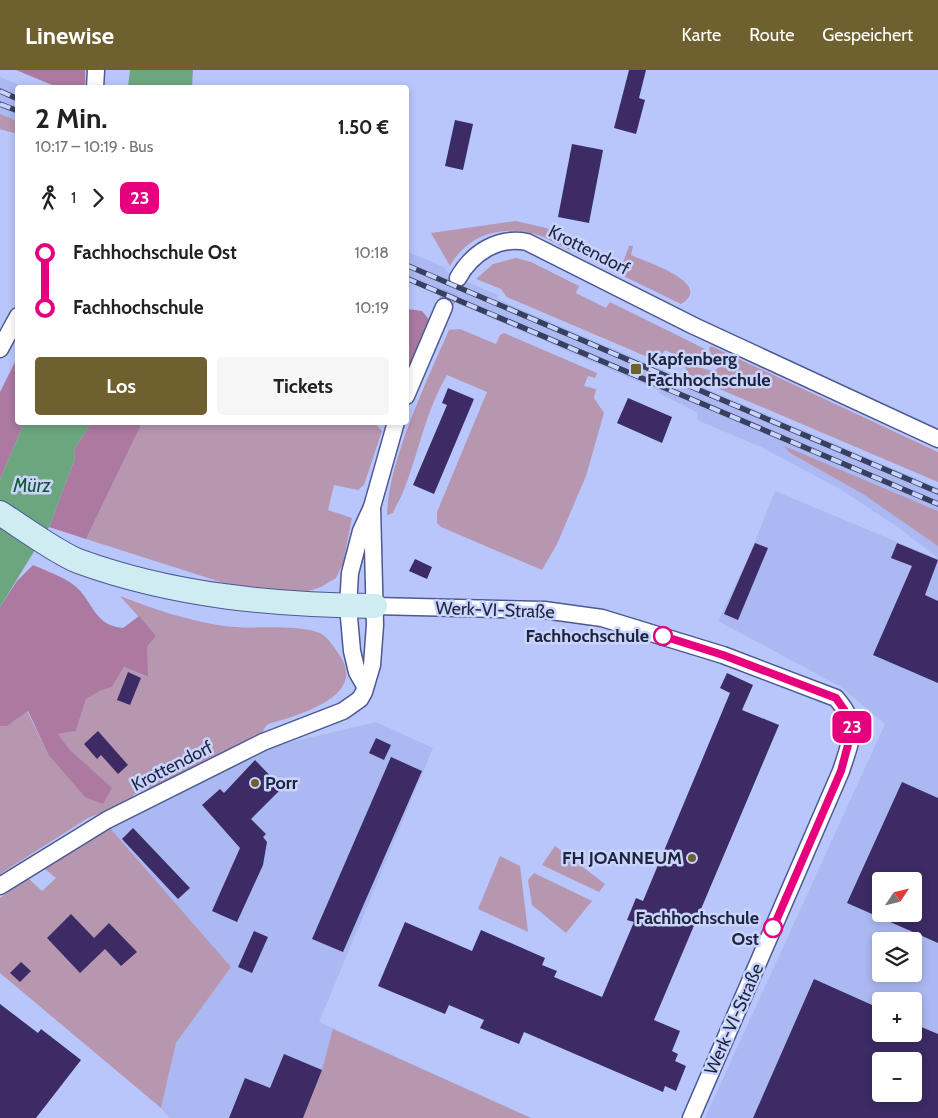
<!DOCTYPE html>
<html lang="de">
<head>
<meta charset="utf-8">
<style>
	:root { --surface:#fff; --page:#f6f6f6; --text:#222; --muted:#767676; --accent:#6f612f }
	body { margin:0; font-family:Cabin,sans-serif; background:var(--page); color:var(--text); height:100vh; display:flex; flex-direction:column; font-size:19px; white-space:nowrap }
	* { box-sizing:border-box; margin:0 }
	p { font-size:16px; color:var(--muted) }
	.icon { flex:none; width:28px; height:28px; fill:none; stroke:currentColor; stroke-width:2; stroke-linecap:round; stroke-linejoin:round }
	.map { position:relative; flex:1; overflow:hidden }
	.sheet { position:absolute; left:15px; top:15px; width:394px; height:340px; display:flex; flex-direction:column; background:var(--surface); border-radius:5px; box-shadow:0 2px 8px #0003 }
	.sheet>* { flex:none }
	.badge { padding:0 10px; border-radius:8px; font-size:18px; line-height:32px }
	.needle { width:32px; rotate:55deg }
	.controls { position:absolute; left:872px; top:802px; display:grid; gap:10px }
	.controls a { display:grid; place-items:center; width:50px; height:50px; border-radius:5px; background:var(--surface); box-shadow:0 2px 8px #0003; font-size:25px }
	.map>.badge { position:absolute; translate:-50% -50%; box-shadow:0 0 0 2px #fff }
	.legs { display:flex; align-items:center; gap:8px; height:55px; padding:0 20px; font-size:16px }
	.legs p { margin-inline-start:auto }
	.headline { display:flex; align-items:center; justify-content:space-between; height:85px; padding:0 20px }
	h1 { font-size:28px; font-weight:700; line-height:38px }
	.action { display:flex; gap:10px; margin-top:auto; padding:10px 20px }
	.action a { flex:1; height:58px; border-radius:5px; background:var(--accent); color:#fff; font-size:20px; font-weight:700; line-height:58px; text-align:center }
	.action a+a { background:var(--page); color:var(--text) }
	ul { padding:0 20px; list-style:none }
	li { display:flex; align-items:center; gap:18px; height:55px; font-size:19px }
	li i { display:grid; place-items:center; width:8px; height:100%; margin:0 6px; background:currentColor }
	li i::after { content:''; width:12px; height:12px; margin:-6px; border:4px solid; border-radius:50%; background:var(--surface) }
	li p { margin-inline-start:auto }
	li:first-child i { background:linear-gradient(#0000 50%,currentColor 0) }
	li:last-child i { background:linear-gradient(currentColor 50%,#0000 0) }
	header { display:flex; align-items:center; gap:30px; box-sizing:border-box; height:70px; padding:0 25px; background:var(--accent); color:#fff }
	header strong { font-size:24px }
	nav { display:flex; gap:28px; margin-inline-start:auto; font-size:18px }
	.map>svg:first-child { display:block }
</style>
</head>
<body>
<header>
<strong>Linewise</strong>
<nav><a>Karte</a><a>Route</a><a>Gespeichert</a></nav>
</header>
<div class="map">
<svg width="938" height="1048" viewBox="0 0 938 1048">
	<rect width="100%" height="100%" fill="#b9c6fc"/>
	<!-- built -->
	<g fill="#abb8f2" fill-rule="evenodd">
		<polygon points="0,7 25,17 18,18 17,51 0,44"/>
		<polygon points="406,181 444,197 449,204 498,225 497,229 938,418 938,441 785,377 790,383 863,424 918,461 938,476 938,488 899,458 840,419 761,377 697,350 698,343 659,323 660,321 406,211"/>
		<path d="M 775,421 L 938,489 L 938,1048 L 705,1048 L 885,654 L 841,617 L 718,551 L 749,486 ZM 881,811 L 914,811 L 914,844 L 881,844 ZM 881,871 L 914,871 L 914,904 L 881,904 ZM 881,931 L 914,931 L 914,964 L 881,964 ZM 881,991 L 914,991 L 914,1024 L 881,1024 Z"/>
		<polygon points="376,652 433,678 319,952 531,1048 169,1048 161,1038 176,973 231,897 109,757 266,678"/>
	</g>
	<!-- green -->
	<g fill="#b796b0">
		<polygon points="0,44 17,51 17,64 0,59"/>
		<path d="M 516,151 L 546,158 L 623,192 L 629,176 L 633,176 L 631,185 C 643,191 716,213 681,234 L 541,166 C 506,154 469,162 450,196 L 431,163 Z"/>
		<polygon points="516,188 531,192 579,216 576,223 606,238 610,232 705,279 714,293 713,296 705,297 680,283 678,286 665,280 657,291 507,227 501,219 476,209 493,194"/>
		<path d="M 460,259 L 496,274 L 500,265 L 504,263 L 597,303 L 595,308 L 588,306 L 584,316 L 596,319 L 594,328 L 604,343 L 586,406 L 557,474 L 542,500 L 441,457 L 437,453 L 437,442 L 487,322 L 447,305 C 425,342 419,383 403,422 C 400,430 396,435 393,443 L 387,445 C 388,392 427,310 449,260 Z"/>
		<polygon points="711,276 938,382 938,412 689,306 685,297 687,293 683,290 704,299 714,301 718,298 709,279"/>
		<polygon points="374,352 382,361 364,415 358,420 334,415 328,440 352,448 343,493 336,508 321,517 296,525 227,514 86,469 142,353"/>
		<polygon points="784,376 938,441 938,476 863,424 790,383"/>
		<path d="M 120,526 C 151,538 186,550 218,555 C 251,561 285,553 317,562 C 326,564 335,578 340,586 C 368,627 295,646 268,654 L 263,660 L 265,666 L 157,722 L 146,719 L 133,725 L 131,732 L 88,748 L 0,804 L 0,656 L 7,656 L 27,641 L 48,684 L 111,718 L 70,680 L 58,664 L 76,661 L 86,629 L 101,619 L 112,617 L 124,597 L 147,607 L 147,577 L 156,566 Z"/>
		<polygon points="109,757 231,897 176,973 161,1038 0,903 0,828 28,808 42,821 56,808 45,799"/>
		<polygon points="555,776 605,814 599,822 542,795"/>
		<polygon points="500,786 520,796 528,862 478,839"/>
		<polygon points="534,803 592,831 566,863 532,835 528,810"/>
		<polygon points="333,959 531,1048 303,1048 322,1000"/>
	</g>
	<!-- forest -->
	<g fill="#ac79a1">
		<polygon points="16,0 85,0 85,17 57,17"/>
		<polygon points="408,239 422,241 430,251 406,310"/>
		<polygon points="17,288 18,352 24,353 0,410 0,322"/>
		<polygon points="91,353 142,353 86,469 49,457 75,388 74,380"/>
		<path d="M 33,495 C 47,501 64,507 75,516 C 94,532 93,555 123,558 L 139,546 L 156,566 L 147,577 L 148,607 L 124,597 L 112,617 L 101,620 L 86,629 L 76,661 L 58,664 L 70,680 L 112,718 L 103,734 L 85,727 L 48,684 L 28,641 L 7,656 L 0,656 L 0,537 L 17,511 Z"/>
	</g>
	<!-- water -->
	<g fill="#6ca67f">
		<polygon points="130,0 193,0 192,17 128,17"/>
		<polygon points="24,353 91,353 74,380 75,388 49,457 0,537 0,410"/>
	</g>
	<!-- building -->
	<g fill="#3c2b64" fill-rule="evenodd">
		<polygon points="629,0 646,0 639,28 645,30 636,64 614,58"/>
		<polygon points="455,50 473,54 463,100 445,96"/>
		<polygon points="572,74 603,80 589,153 558,147"/>
		<polygon points="448,318 474,329 434,424 413,415 447,335 442,333"/>
		<polygon points="628,328 672,347 662,373 617,353"/>
		<polygon points="755,473 768,478 738,550 724,544"/>
		<polygon points="897,473 938,490 925,525 938,531 938,613 873,585 912,496 891,488"/>
		<polygon points="415,489 432,497 427,509 409,501"/>
		<polygon points="128,602 141,608 130,635 117,630"/>
		<polygon points="727,603 753,615 742,640 779,655 654,950 680,961 672,981 678,984 675,991 686,996 676,1021 665,1016 663,1022 524,962 519,974 480,958 484,950 449,935 445,944 378,916 405,852 472,881 481,860 545,888 542,895 557,901 554,907 602,927 634,852 627,850 636,828 643,831 730,623 720,618"/>
		<polygon points="98,661 128,695 118,704 101,685 97,689 84,674"/>
		<polygon points="376,668 391,675 384,690 369,683"/>
		<polygon points="391,687 422,701 343,882 312,869"/>
		<polygon points="255,690 282,718 251,749 266,764 263,767 267,772 263,795 237,852 212,841 240,778 202,735 220,719 224,723"/>
		<path d="M 902,712 L 938,728 L 938,873 L 847,833 ZM 881,811 L 914,811 L 914,844 L 881,844 Z"/>
		<polygon points="133,758 190,818 178,829 122,769"/>
		<polygon points="71,844 94,868 109,853 137,882 121,896 105,879 80,903 47,868"/>
		<polygon points="254,861 268,867 252,903 238,897"/>
		<polygon points="21,892 31,901 20,912 10,903"/>
		<path d="M 814,909 L 881,939 L 881,964 L 914,964 L 914,954 L 938,964 L 938,1048 L 753,1048 ZM 881,991 L 914,991 L 914,1024 L 881,1024 Z"/>
		<polygon points="0,934 38,963 41,959 81,990 36,1048 0,1048"/>
		<polygon points="284,984 322,1000 303,1048 229,1048 245,1008 270,1018"/>
	</g>
	<g fill="none" stroke-linecap="round" stroke-linejoin="round">
		<!-- minor-tunnel -->
		<polyline stroke="#9aa6d6" stroke-width="16" stroke-dasharray="16 8" stroke-linecap="butt" points="444,237 458,208"/>
		<!-- minor casing -->
		<g stroke="#4d5894" stroke-width="19">
			<g id="minor">
				<polyline points="95,18 96,0"/>
				<path d="M 458,208 C 472,183 498,166 527,172 L 694,256 L 938,369"/>
				<polyline points="0,279 18,246"/>
				<polyline points="406,326 444,237"/>
				<path d="M 375,536 L 544,540 L 602,548 L 723,585 L 836,628 C 860,655 851,670 841,701 L 691,1048"/>
				<polyline points="365,616 357,602 352,581 348,536 350,503 361,461 372,437 396,352"/>
				<polyline points="0,816 107,750 263,672 343,641 360,629 364,622 372,595 375,555 372,437"/>
			</g>
		</g>
		<!-- secondary casing -->
		<g stroke="#4d5894" stroke-width="26">
			<path id="secondary" d="M 0,443 C 22,457 56,482 78,491 C 174,526 274,535 375,536"/>
		</g>
		<!-- minor -->
		<use href="#minor" stroke="#fff" stroke-width="16"/>
		<!-- secondary -->
		<use href="#secondary" stroke="#ceecf2" stroke-width="24"/>
		<!-- rail casing -->
		<g stroke="#39405f" stroke-width="5.5">
			<g id="rail">
				<polyline points="0,21 18,29"/>
				<polyline points="0,34 18,41"/>
				<polyline points="406,195 938,422"/>
				<polyline points="406,208 938,434"/>
			</g>
		</g>
		<!-- rail -->
		<use href="#rail" stroke="#c9d4fd" stroke-width="4" stroke-dasharray="11" stroke-linecap="butt"/>
	</g>
	<g fill="none" stroke-linecap="round" stroke-linejoin="round">
		<!-- line-1 casing -->
		<g stroke="#fff" stroke-width="11">
			<polyline id="line-1" points="663,566 723,585 836,628 850,648 852,660 841,701 773,858"/>
		</g>
		<!-- line-1 -->
		<use href="#line-1" stroke="#e6007e" stroke-width="8"/>
	</g>
	<!-- markers -->
	<g fill="#6f612f" stroke="#c9d4fd" stroke-width="2">
		<rect x="630" y="293" width="12" height="12" rx="2.5"/>
		<circle cx="255" cy="713" r="5"/>
		<circle cx="692" cy="788" r="5"/>
	</g>
	<g fill="#fff" stroke="#e6007e" stroke-width="2.5">
		<circle cx="663" cy="566" r="9"/>
		<circle cx="773" cy="858" r="9"/>
	</g>
	<g text-anchor="middle" stroke-width="5" stroke-linejoin="round" paint-order="stroke">
		<!-- street labels -->
		<g font-size="18" fill="#1f243e" stroke="#c9d4fd">
			<text transform="translate(589 180) rotate(27)" y="6">Krottendorf</text>
			<text transform="translate(495 540) rotate(2)" y="6">Werk-VI-Straße</text>
			<text transform="translate(172 696) rotate(-27)" y="6">Krottendorf</text>
			<text transform="translate(734 949) rotate(-66)" y="6">Werk-VI-Straße</text>
		</g>
		<!-- poi labels -->
		<g font-size="18" font-weight="bold" fill="#1f243e" stroke="#c9d4fd" text-anchor="start">
			<text x="647" y="295">Kapfenberg<tspan x="647" dy="21">Fachhochschule</tspan></text>
			<text x="265" y="719">Porr</text>
			<text x="682" y="794" text-anchor="end">FH JOANNEUM</text>
		</g>
		<!-- stop labels -->
		<g font-size="18" font-weight="bold" fill="#1f243e" stroke="#c9d4fd" text-anchor="end">
			<text x="649" y="572">Fachhochschule</text>
			<text x="759" y="854">Fachhochschule<tspan x="759" dy="21">Ost</tspan></text>
		</g>
		<!-- water labels -->
		<g font-size="19" font-style="italic" fill="#135731" stroke="#c9d4fd">
			<text x="32" y="422">Mürz</text>
		</g>
	</g>
</svg>
<div class="controls">
<a><svg class="needle" viewBox="-14 -14 28 28"><path d="M0-13l5 13h-10z" fill="#e53935"/><path d="M0 13l5-13h-10z" fill="#767676"/></svg></a>
<a><svg class="icon" aria-label="layers" viewBox="0 0 24 24"><path d="M12 4l9 5-9 5-9-5zM3 14l9 5 9-5"/></svg></a>
<a>+</a>
<a>−</a>
</div>
<b class="badge" style="left:852px;top:657px;background:#e6007e;color:#fff">23</b>
<section class="sheet">
<div class="headline"><div><h1>2 Min.</h1><p>10:17 – 10:19 · Bus</p></div><b>1.50 €</b></div>
<div class="legs"><svg class="icon" aria-label="walk" viewBox="0 0 24 24"><circle cx="13" cy="4" r="2"/><path d="M13 8l-2 6 4 7M11 14l-3 7M7 12l3-4h3l4 4"/></svg>1<svg class="icon" aria-label="forward" viewBox="0 0 24 24"><path d="M9 5l7 7-7 7"/></svg><b class="badge" style="background:#e6007e;color:#fff">23</b></div>
<ul>
<li><i style="color:#e6007e"></i><b>Fachhochschule Ost</b><p>10:18</p></li>
<li><i style="color:#e6007e"></i><b>Fachhochschule</b><p>10:19</p></li>
</ul>
<div class="action"><a>Los</a><a>Tickets</a></div>
</section>
</div>
</body>
</html>
